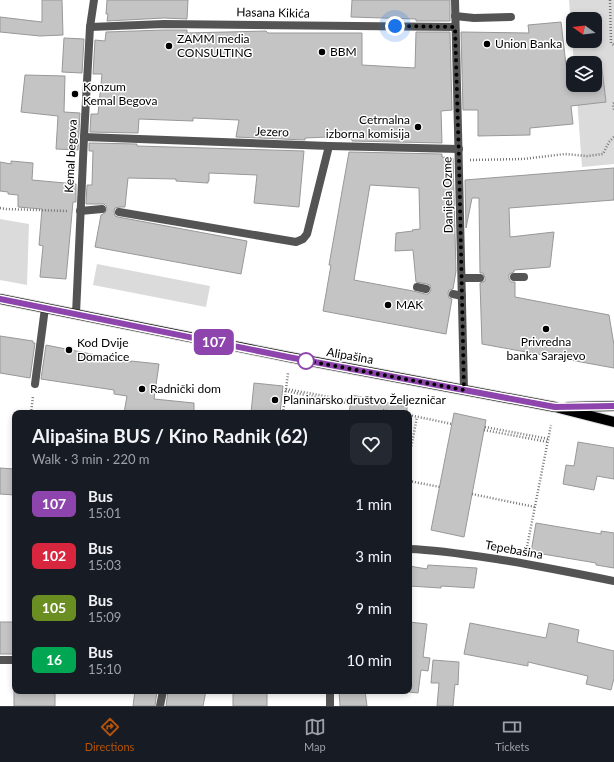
<!DOCTYPE html>
<html lang="en">
<head>
<meta charset="utf-8">
<style>
	:root { --surface:#171b24; --page:#242831; --text:#f1f3f6; --muted:#9ea1a6; --line:#363941; --accent:#b45309 }
	body { margin:0; font-family:Lato,sans-serif; background:var(--page); color:var(--text); height:100vh; display:flex; flex-direction:column; font-size:15px; white-space:nowrap }
	* { box-sizing:border-box; margin:0 }
	p { font-size:13px; color:var(--muted) }
	.icon { flex:none; width:22px; height:22px; fill:none; stroke:currentColor; stroke-width:2; stroke-linecap:round; stroke-linejoin:round }
	.map { position:relative; flex:1; overflow:hidden }
	.details { position:absolute; left:12px; top:410px; width:400px; height:284px; display:flex; flex-direction:column; background:var(--surface); border-radius:8px; box-shadow:0 2px 6px #0003 }
	.details>* { flex:none }
	.badge { padding:0 8px; border-radius:6px; font-size:14px; line-height:26px }
	.needle { width:26px; rotate:284deg }
	.fabs { position:absolute; left:566px; top:12px; display:grid; gap:8px }
	.fabs a { display:grid; place-items:center; width:36px; height:36px; border-radius:8px; background:var(--surface); box-shadow:0 2px 6px #0003; font-size:20px }
	.you { position:absolute; width:20px; height:20px; margin:-10px; border:3px solid #fff; border-radius:50%; background:#1a73e8; box-shadow:0 0 0 6px #1a73e833 }
	.map>.badge { position:absolute; translate:-50% -50%; box-shadow:0 0 0 2px #fff }
	.round { display:grid; place-items:center; flex:none; width:42px; height:42px; border-radius:8px; background:var(--page) }
	.headline { display:flex; align-items:center; justify-content:space-between; height:68px; padding:0 20px }
	h1 { font-size:19px; font-weight:700; line-height:30px }
	ul { padding:0; list-style:none }
	li { display:flex; align-items:center; gap:12px; height:52px; padding:0 20px }
	li div { flex:1 }
	li b { display:block; font-size:15px }
	li em { font-style:normal }
	li .badge { min-width:44px; font-weight:700; text-align:center }
	.dock { display:flex; justify-content:space-around; align-items:center; height:56px; border-top:1px solid var(--line); background:var(--surface); font-size:11px; color:var(--muted) }
	.dock a { display:grid; justify-items:center; gap:2px }
	.dock .on { color:var(--accent) }
	.map>svg:first-child { display:block }
</style>
</head>
<body>
<div class="map">
<svg width="614" height="706" viewBox="0 0 614 706">
	<rect width="100%" height="100%" fill="#fff"/>
	<!-- green -->
	<g fill="#dbdbdb" fill-rule="evenodd">
		<path d="M 569,0 L 614,0 L 614,164 L 582,167 L 576,85 L 595,85 L 595,63 L 574,63 ZM 573,19 L 595,19 L 595,41 L 573,41 Z"/>
		<polygon points="0,219 29,224 27,285 0,280"/>
		<polygon points="97,264 210,286 206,307 93,285"/>
	</g>
	<!-- building -->
	<g fill="#c4c4c4" stroke="#989898" fill-rule="evenodd">
		<polygon points="42,0 62,0 63,35 40,36 0,32 0,17 42,22"/>
		<polygon points="107,0 188,0 187,19 164,18 107,21 108,14 106,14"/>
		<polygon points="352,0 450,0 450,21 416,21 416,19 351,17"/>
		<polygon points="561,22 566,65 573,65 573,85 595,85 595,63 587,63 601,61 606,102 571,106 573,124 530,128 530,135 478,136 478,110 463,110 461,32 529,33 528,25"/>
		<polygon points="164,30 187,30 187,33 266,31 268,33 362,33 362,65 415,68 416,32 450,32 452,110 441,111 442,143 352,141 352,139 327,137 305,138 305,140 236,137 239,120 193,118 193,121 139,119 138,133 90,132 91,114 98,114 102,74 93,74 95,40 105,41 106,32"/>
		<polygon points="64,38 84,39 82,73 62,72"/>
		<polygon points="25,75 65,76 64,112 80,113 78,150 56,149 58,116 21,112"/>
		<polygon points="89,143 137,144 137,146 304,151 299,207 254,203 257,175 209,173 209,181 208,181 208,183 176,181 176,179 128,178 125,207 120,207 115,208 114,211 115,216 118,217 247,241 241,274 95,247 101,215 105,213 107,209 106,206 104,204 86,204 87,185 92,185 93,151 89,151"/>
		<path d="M 349,152 L 442,154 L 442,157 L 453,158 L 456,271 L 453,289 L 449,290 L 448,293 L 449,298 L 452,299 L 446,334 L 323,311 L 331,265 L 329,265 ZM 370,185 L 419,188 L 420,229 L 412,230 L 413,231 L 396,233 L 395,251 L 413,250 L 416,282 L 427,284 L 430,285 L 431,290 L 430,292 L 428,294 L 425,294 L 413,291 L 354,280 Z"/>
		<polygon points="11,161 33,163 32,180 76,184 76,202 73,202 66,279 40,277 43,246 39,245 42,209 18,207 18,195 8,194 8,192 0,191 0,162 11,164"/>
		<polygon points="614,168 614,200 509,208 510,237 554,232 550,267 514,270 514,272 509,274 509,279 511,282 515,282 515,297 609,315 614,345 614,368 482,344 480,283 485,281 485,278 483,273 480,273 479,198 472,198 466,228 465,180"/>
		<polygon points="0,336 33,341 33,343 35,343 30,378 0,373"/>
		<polygon points="46,345 131,362 131,361 159,364 154,399 194,403 194,413 124,413 127,396 114,394 114,390 41,379"/>
		<polygon points="254,383 283,386 280,413 251,413"/>
		<polygon points="352,395 407,407 407,413 349,413"/>
		<polygon points="454,413 486,420 464,537 431,530"/>
		<polygon points="578,442 614,448 614,479 597,476 594,490 563,484 566,465 574,466"/>
		<polygon points="0,468 15,469 15,495 0,494"/>
		<polygon points="536,523 601,534 601,531 614,533 614,568 596,565 596,563 531,552"/>
		<polygon points="428,565 477,568 474,588 441,586 441,588 409,586 409,566 427,569"/>
		<rect x="0" y="622" width="15" height="32"/>
		<polygon points="409,622 427,624 423,657 430,658 428,671 421,670 418,693 409,692"/>
		<polygon points="470,623 546,638 549,623 579,630 577,642 614,651 614,678 611,690 586,684 588,676 528,662 528,666 464,654"/>
		<polygon points="433,660 459,662 458,685 455,684 453,706 437,706 439,683 431,683"/>
		<rect x="14" y="691" width="41" height="15"/>
		<polygon points="135,691 157,691 155,706 133,706"/>
		<polygon points="168,691 206,691 203,706 166,706"/>
		<rect x="233" y="691" width="34" height="15"/>
		<polygon points="339,691 365,691 367,706 340,706"/>
	</g>
	<g fill="none" stroke-linecap="round" stroke-linejoin="round">
		<!-- primary casing -->
		<g stroke="#dbdbdb" stroke-width="12">
			<g id="primary">
				<polyline points="0,299 289,357 555,407 614,422"/>
				<polyline points="568,407 614,406"/>
			</g>
		</g>
		<!-- path -->
		<g stroke="#767676" stroke-width="2.5" stroke-dasharray="1 2" stroke-linecap="butt">
			<polyline points="610,0 611,43 614,45"/>
			<polyline points="614,103 613,104 614,110"/>
			<polyline points="470,160 523,159 565,154 587,156 603,154 609,142 614,137"/>
			<polyline points="0,208 6,209 67,211"/>
			<polyline points="286,389 352,401"/>
			<polyline points="285,391 351,404"/>
			<polyline points="383,410 397,413"/>
			<polyline points="31,413 33,396"/>
			<polyline points="283,413 288,373"/>
			<polyline points="409,415 452,424"/>
			<polyline points="485,427 549,439"/>
			<polyline points="484,430 548,442"/>
			<polyline points="409,458 417,417"/>
			<polyline points="409,481 440,487"/>
			<polyline points="472,494 535,507"/>
			<polyline points="526,552 551,425"/>
		</g>
		<!-- service -->
		<g stroke="#545454" stroke-width="8">
			<polyline points="455,16 474,18 511,17"/>
			<polyline points="80,211 102,209"/>
			<polyline points="119,212 296,242 303,239 307,234 329,146"/>
			<polyline points="514,277 524,277"/>
			<polyline points="462,278 480,278"/>
			<polyline points="417,287 426,289"/>
			<polyline points="453,294 462,296"/>
		</g>
		<!-- pedestrian -->
		<polyline stroke="#545454" stroke-width="8" points="35,384 45,308"/>
		<!-- minor -->
		<g stroke="#545454" stroke-width="8">
			<polyline points="455,0 464,390"/>
			<polyline points="90,27 164,24 455,27"/>
			<polyline points="84,137 329,146 459,149"/>
			<polyline points="76,314 84,137 90,27 94,0"/>
			<path d="M 409,549 C 443,550 476,556 509,561 C 544,567 579,574 614,581"/>
			<polyline points="0,660 15,660"/>
			<polyline points="330,691 330,706"/>
			<polyline points="160,706 163,691"/>
		</g>
		<!-- primary -->
		<use href="#primary" stroke="#000" stroke-width="10"/>
	</g>
	<g fill="none" stroke-linecap="round" stroke-linejoin="round">
		<!-- line casing -->
		<g stroke="#fff" stroke-width="9">
			<polyline id="line" points="0,299 288,357 555,407 614,406"/>
		</g>
		<!-- line -->
		<use href="#line" stroke="#8e44ad" stroke-width="6"/>
		<!-- walk -->
		<polyline stroke="#000" stroke-width="4" stroke-dasharray="0 7.2" points="306,361 303,360 464,390 459,160 455,27 395,26"/>
	</g>
	<!-- markers -->
	<g fill="#000" stroke="#fff" stroke-width="1.5">
		<circle cx="487" cy="44" r="4"/>
		<circle cx="169" cy="46" r="4"/>
		<circle cx="322" cy="52" r="4"/>
		<circle cx="75" cy="94" r="4"/>
		<circle cx="418" cy="127" r="4"/>
		<circle cx="388" cy="305" r="4"/>
		<circle cx="546" cy="329" r="4"/>
		<circle cx="69" cy="350" r="4"/>
		<circle cx="142" cy="389" r="4"/>
		<circle cx="275" cy="400" r="4"/>
	</g>
	<circle fill="#fff" stroke="#8e44ad" stroke-width="2" cx="306" cy="361" r="8"/>
	<g text-anchor="middle" stroke-width="3" stroke-linejoin="round" paint-order="stroke">
		<!-- street labels -->
		<g font-size="12" fill="#000" stroke="#fff">
			<text transform="translate(273 13) rotate(1)" y="4">Hasana Kikića</text>
			<text transform="translate(272 132) rotate(2)" y="4">Jezero</text>
			<text transform="translate(71 156) rotate(-87)" y="4">Kemal begova</text>
			<text transform="translate(448 195) rotate(-91)" y="4">Danijela Ozme</text>
			<text transform="translate(350 356) rotate(10)" y="4">Alipašina</text>
			<text transform="translate(514 550) rotate(10)" y="4">Tepebašina</text>
		</g>
		<!-- poi labels -->
		<g font-size="12" fill="#000" stroke="#fff" text-anchor="start">
			<text x="177" y="43">ZAMM media<tspan x="177" dy="14">CONSULTING</tspan></text>
			<text x="495" y="48">Union Banka</text>
			<text x="330" y="56">BBM</text>
			<text x="83" y="91">Konzum<tspan x="83" dy="14">Kemal Begova</tspan></text>
			<text x="410" y="124" text-anchor="end">Cetrnalna<tspan x="410" dy="14">izborna komisija</tspan></text>
			<text x="396" y="309">MAK</text>
			<text x="546" y="346" text-anchor="middle">Privredna<tspan x="546" dy="14">banka Sarajevo</tspan></text>
			<text x="77" y="347">Kod Dvije<tspan x="77" dy="14">Domaćice</tspan></text>
			<text x="150" y="393">Radnički dom</text>
			<text x="283" y="404">Planinarsko društvo Željezničar</text>
		</g>
	</g>
</svg>
<div class="fabs">
<a><svg class="needle" viewBox="-14 -14 28 28"><path d="M0-13l5 13h-10z" fill="#e53935"/><path d="M0 13l5-13h-10z" fill="#9ea1a6"/></svg></a>
<a><svg class="icon" aria-label="layers" viewBox="0 0 24 24"><path d="M12 4l9 5-9 5-9-5zM3 14l9 5 9-5"/></svg></a>
</div>
<div class="you" style="left:395px;top:26px"></div>
<b class="badge" style="left:214px;top:342px;background:#8e44ad;color:#fff">107</b>
<section class="details">
<div class="headline"><div><h1>Alipašina BUS / Kino Radnik (62)</h1><p>Walk · 3 min · 220 m</p></div><a class="round"><svg class="icon" aria-label="heart" viewBox="0 0 24 24"><path d="M12 20l-8-8c-3-5 5-10 8-4 3-6 11-1 8 4z"/></svg></a></div>
<ul>
<li><span class="badge" style="background:#8e44ad;color:#fff">107</span><div><b>Bus</b><p>15:01</p></div><em>1 min</em></li>
<li><span class="badge" style="background:#d7263d;color:#fff">102</span><div><b>Bus</b><p>15:03</p></div><em>3 min</em></li>
<li><span class="badge" style="background:#6b8e23;color:#fff">105</span><div><b>Bus</b><p>15:09</p></div><em>9 min</em></li>
<li><span class="badge" style="background:#00a651;color:#fff">16</span><div><b>Bus</b><p>15:10</p></div><em>10 min</em></li>
</ul>
</section>
</div>
<nav class="dock">
<a class="on"><svg class="icon" aria-label="directions" viewBox="0 0 24 24"><path d="M12 3l9 9-9 9-9-9zM9 14v-3h6M13 9l2 2-2 2"/></svg>Directions</a>
<a><svg class="icon" aria-label="map" viewBox="0 0 24 24"><path d="M3 6l6-2 6 2 6-2v14l-6 2-6-2-6 2zM9 4v14M15 6v14"/></svg>Map</a>
<a><svg class="icon" aria-label="tickets" viewBox="0 0 24 24"><path d="M3 7h18v10H3zM15 7v10"/></svg>Tickets</a>
</nav>
</body>
</html>
